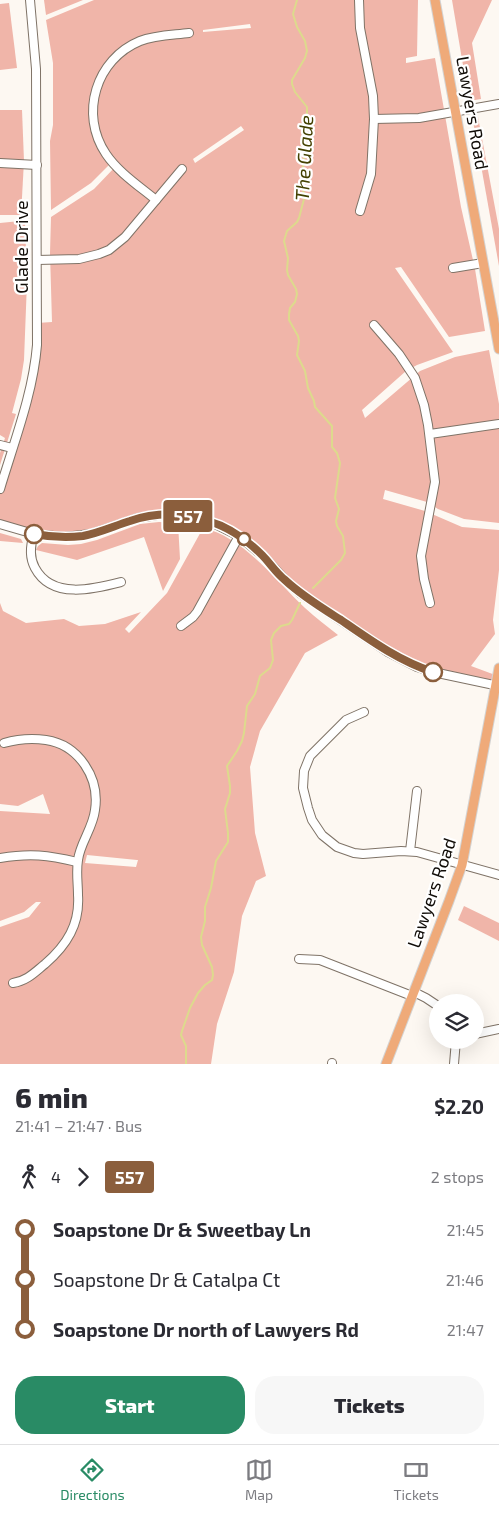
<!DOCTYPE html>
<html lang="en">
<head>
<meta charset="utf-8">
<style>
	:root { --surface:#fff; --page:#f7f7f7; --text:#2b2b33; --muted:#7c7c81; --line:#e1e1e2; --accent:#298b65 }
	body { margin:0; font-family:"Exo 2",sans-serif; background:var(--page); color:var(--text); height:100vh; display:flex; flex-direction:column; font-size:19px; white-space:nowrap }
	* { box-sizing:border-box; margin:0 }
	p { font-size:16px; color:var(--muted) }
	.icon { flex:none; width:28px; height:28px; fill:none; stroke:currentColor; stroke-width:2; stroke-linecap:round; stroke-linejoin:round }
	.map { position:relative; height:1064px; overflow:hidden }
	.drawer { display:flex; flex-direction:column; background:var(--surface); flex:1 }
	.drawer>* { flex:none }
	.badge { padding:0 10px; border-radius:4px; font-size:18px; line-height:32px }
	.fabs { position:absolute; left:429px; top:994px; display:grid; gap:10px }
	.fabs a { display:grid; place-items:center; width:55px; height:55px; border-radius:50%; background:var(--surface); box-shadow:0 5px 20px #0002; font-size:25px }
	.map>.badge { position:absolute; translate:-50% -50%; box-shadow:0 0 0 2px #fff }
	.legs { display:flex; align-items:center; gap:8px; height:55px; padding:0 15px; font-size:16px }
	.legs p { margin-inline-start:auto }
	.overview { display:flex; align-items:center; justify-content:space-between; height:85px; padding:0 15px }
	h1 { font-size:28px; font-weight:800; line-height:38px }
	.button { display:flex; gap:10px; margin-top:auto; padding:10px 15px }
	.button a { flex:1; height:58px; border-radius:20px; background:var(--accent); color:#fff; font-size:20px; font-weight:800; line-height:58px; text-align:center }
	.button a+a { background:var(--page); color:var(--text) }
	ul { padding:0 15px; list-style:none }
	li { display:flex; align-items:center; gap:18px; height:50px; font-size:19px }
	li i { display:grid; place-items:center; width:8px; height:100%; margin:0 6px; background:currentColor }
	li i::after { content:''; width:12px; height:12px; margin:-6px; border:4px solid; border-radius:50%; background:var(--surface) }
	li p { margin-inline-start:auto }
	li:first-child i { background:linear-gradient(#0000 50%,currentColor 0) }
	li:last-child i { background:linear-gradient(currentColor 50%,#0000 0) }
	.tabs { display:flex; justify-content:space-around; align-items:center; height:70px; border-top:1px solid var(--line); background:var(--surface); font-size:14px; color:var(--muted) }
	.tabs a { display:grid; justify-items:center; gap:2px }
	.tabs .on { color:var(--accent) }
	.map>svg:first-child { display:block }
</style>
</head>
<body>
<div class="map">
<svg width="499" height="1064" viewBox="0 0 499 1064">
	<rect width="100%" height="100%" fill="#fdf8f2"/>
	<!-- green -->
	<g fill="#f0b5a9" fill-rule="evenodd">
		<polygon points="44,0 83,0 46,15"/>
		<path d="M 94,0 L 418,0 L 417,56 L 406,58 L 406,63 L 435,58 L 461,207 L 475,269 L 485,331 L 449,337 L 401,267 L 395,268 L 453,352 L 417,365 L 406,371 L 362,410 L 365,418 L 420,371 L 455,357 L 489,350 L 499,404 L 499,523 L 464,519 L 438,509 L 427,502 L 385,490 L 383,499 L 425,511 L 462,527 L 499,530 L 499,570 L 493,620 L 495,634 L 471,666 L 498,676 L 496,686 L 417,667 L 300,593 L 231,530 L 169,514 L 64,537 L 0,524 L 0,489 L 29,395 L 37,323 L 52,322 L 50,253 L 51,217 L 94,189 L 116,166 L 112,162 L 91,183 L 51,210 L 50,141 L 53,125 L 53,63 L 46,20 ZM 250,24 L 251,28 L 203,32 L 203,30 ZM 241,126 L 244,130 L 195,163 L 193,159 Z"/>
		<polygon points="452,0 492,0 472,43 481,99 469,101"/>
		<polygon points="9,3 17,68 0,70 0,4"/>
		<polygon points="0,110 22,110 24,161 21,215 0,215"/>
		<polygon points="472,115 478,117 499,229 499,266"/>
		<polygon points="20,221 25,221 27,282 24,360 21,379 12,413 16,414 0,465 0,453 5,438 0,435 0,223"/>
		<polygon points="159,522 178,523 180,559 163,591 144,537 77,560 36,550 38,546 42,543 68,545 81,544 97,540 140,524"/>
		<path d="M 203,528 C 244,537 276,581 305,608 C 316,618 327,626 338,635 L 305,653 L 260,731 L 250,767 L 255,833 L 266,876 L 256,881 L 242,916 L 234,972 L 217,1024 L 211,1064 L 0,1064 L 0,927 L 29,917 L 41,902 L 36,902 L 24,912 L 0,921 L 0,811 L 50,814 L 43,794 L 18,806 L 0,804 L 0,603 L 3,611 L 26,623 L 64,619 L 79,626 L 105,624 L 141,612 L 125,629 L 129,633 L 167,593 ZM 87,855 L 137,860 L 138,860 L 136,867 L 85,863 Z"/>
		<polygon points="0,533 21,539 23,543 0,541"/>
		<polygon points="464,906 499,923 499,941 458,920"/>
	</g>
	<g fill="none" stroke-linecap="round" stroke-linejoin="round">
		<!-- stream -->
		<g stroke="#ddda8d" stroke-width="2">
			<polyline points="297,0 293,14 297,27 305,41 307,51 305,58 292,80 292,84 295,92 307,107 307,115 304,129 304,137 306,144 301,181 304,194 304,199 299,218 297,222 287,231 284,241 288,258 287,270 288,275 296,289 297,294 295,302 290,308 289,314 289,320 298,336 299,341 297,355 305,371 308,388 314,401 315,407 332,426 332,447 337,453 340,463 335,498 339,509 336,521 337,526 343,536 345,553 341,560 313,588"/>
			<polyline points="186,1064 186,1046 181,1035 182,1031 190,1008 198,993 205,985 212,980 213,975 212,967 202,945 201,937 205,921 205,907 211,888 216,861 228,842 228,833 225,809 230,793 230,786 227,766 237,751 242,741 244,733 247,706 255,694 260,676 270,668 273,660 271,640 274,633 281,626 289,624 292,620 300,603"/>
		</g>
		<!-- minor casing -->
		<g stroke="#7f7367" stroke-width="10">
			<g id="minor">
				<polyline points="359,0 360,28 373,96 374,119 371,174 360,211"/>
				<polyline points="374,119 419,118 499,104"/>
				<polyline points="0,163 37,165"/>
				<path d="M 156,200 C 139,186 118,172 106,154 C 79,114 96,59 140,41 C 155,35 173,35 189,33"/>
				<polyline points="37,260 79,259 99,254 109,250 125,237 182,169"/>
				<polyline points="453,268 483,263"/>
				<polyline points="374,325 399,354 415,378 424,405 428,425 435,482 421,556 424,579 430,603"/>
				<polyline points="430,434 499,424"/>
				<polyline points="0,445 12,448"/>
				<path d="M 0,489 C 14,442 33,394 37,345 L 36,69 L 30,0"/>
				<polyline points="0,524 34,534 64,537 91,534 138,518 157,515 183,515 209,521 239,536 263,556 286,581 300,593 388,652 417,667 433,672 499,686"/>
				<path d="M 34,534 C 30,546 29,557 35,568 C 52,600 94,589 121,582"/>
				<polyline points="181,626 193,617 197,612 239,536"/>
				<polyline points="364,712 346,720 310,756 304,771 303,788 308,808 312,820 322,835 337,847 354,853 363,854 401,851 417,852 499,875"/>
				<path d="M 4,743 C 18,739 32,738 46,740 C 79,745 100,778 95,810 C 93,828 80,843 78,860 C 76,872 78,883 78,895 C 80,924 67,945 45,964 C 35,972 27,981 13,983"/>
				<polyline points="410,851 417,791"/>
				<path d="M 0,858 C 30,853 48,855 77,862"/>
				<polyline points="299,959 320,960 412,996"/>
				<polyline points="414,992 426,998 438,1006"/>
				<polyline points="475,1034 499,1029"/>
				<polyline points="332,1064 332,1063"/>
				<polyline points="454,1064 456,1040"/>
			</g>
		</g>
		<!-- major casing -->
		<g stroke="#d4d3d2" stroke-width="11">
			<g id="major">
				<polyline points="435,0 499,349"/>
				<polyline points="386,1064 449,901 462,865 499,668"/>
			</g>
		</g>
		<!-- minor -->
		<use href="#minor" stroke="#fff" stroke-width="8"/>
		<!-- major -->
		<use href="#major" stroke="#efaa79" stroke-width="9"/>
	</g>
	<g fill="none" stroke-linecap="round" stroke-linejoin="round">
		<!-- line-1 casing -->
		<g stroke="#fff" stroke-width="11">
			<path id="line-1" d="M 34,534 C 50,537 66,538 83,536 C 99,533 114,526 130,521 C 155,512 183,512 208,521 C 229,527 247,540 262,555 C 270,563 276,573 285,580 C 302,596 322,608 341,620 C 370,640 399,661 433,672"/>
		</g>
		<!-- line-1 -->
		<use href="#line-1" stroke="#8b5e3c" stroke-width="8"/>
	</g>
	<!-- markers -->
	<g fill="#fff" stroke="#8b5e3c" stroke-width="2.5">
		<circle cx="34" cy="534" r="9"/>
		<circle cx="244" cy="539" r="6"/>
		<circle cx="433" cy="672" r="9"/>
	</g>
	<g text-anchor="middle" stroke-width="4.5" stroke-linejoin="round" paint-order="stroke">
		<!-- street labels -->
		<g font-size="18" fill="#100c07" stroke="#fff">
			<text transform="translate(472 113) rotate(80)" y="6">Lawyers Road</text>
			<text transform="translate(22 247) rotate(-90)" y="6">Glade Drive</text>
			<text transform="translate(432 893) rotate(-71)" y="6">Lawyers Road</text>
		</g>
		<!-- water labels -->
		<g font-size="19" font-style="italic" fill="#444102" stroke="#fff">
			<text transform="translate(304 158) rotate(-87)" y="7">The Glade</text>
		</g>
	</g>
</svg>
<div class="fabs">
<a><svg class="icon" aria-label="layers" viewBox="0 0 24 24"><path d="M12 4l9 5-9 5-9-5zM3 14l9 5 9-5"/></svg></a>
</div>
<b class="badge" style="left:188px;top:516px;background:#8b5e3c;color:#fff">557</b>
</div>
<section class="drawer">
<div class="overview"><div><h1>6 min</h1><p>21:41 – 21:47 · Bus</p></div><b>$2.20</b></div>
<div class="legs"><svg class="icon" aria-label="walk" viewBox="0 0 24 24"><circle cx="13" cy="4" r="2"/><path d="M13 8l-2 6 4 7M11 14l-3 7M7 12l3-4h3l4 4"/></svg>4<svg class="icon" aria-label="forward" viewBox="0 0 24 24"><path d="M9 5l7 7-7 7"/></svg><b class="badge" style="background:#8b5e3c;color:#fff">557</b><p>2 stops</p></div>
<ul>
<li><i style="color:#8b5e3c"></i><b>Soapstone Dr &amp; Sweetbay Ln</b><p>21:45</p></li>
<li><i style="color:#8b5e3c"></i><span>Soapstone Dr &amp; Catalpa Ct</span><p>21:46</p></li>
<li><i style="color:#8b5e3c"></i><b>Soapstone Dr north of Lawyers Rd</b><p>21:47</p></li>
</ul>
<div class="button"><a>Start</a><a>Tickets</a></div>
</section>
<nav class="tabs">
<a class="on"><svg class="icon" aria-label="directions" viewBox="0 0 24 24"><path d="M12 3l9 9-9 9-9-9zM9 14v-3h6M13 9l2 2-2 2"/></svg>Directions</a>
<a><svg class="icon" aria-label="map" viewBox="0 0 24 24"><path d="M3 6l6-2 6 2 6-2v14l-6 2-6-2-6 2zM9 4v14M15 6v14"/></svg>Map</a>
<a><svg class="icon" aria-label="tickets" viewBox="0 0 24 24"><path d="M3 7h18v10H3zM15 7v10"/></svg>Tickets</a>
</nav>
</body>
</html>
